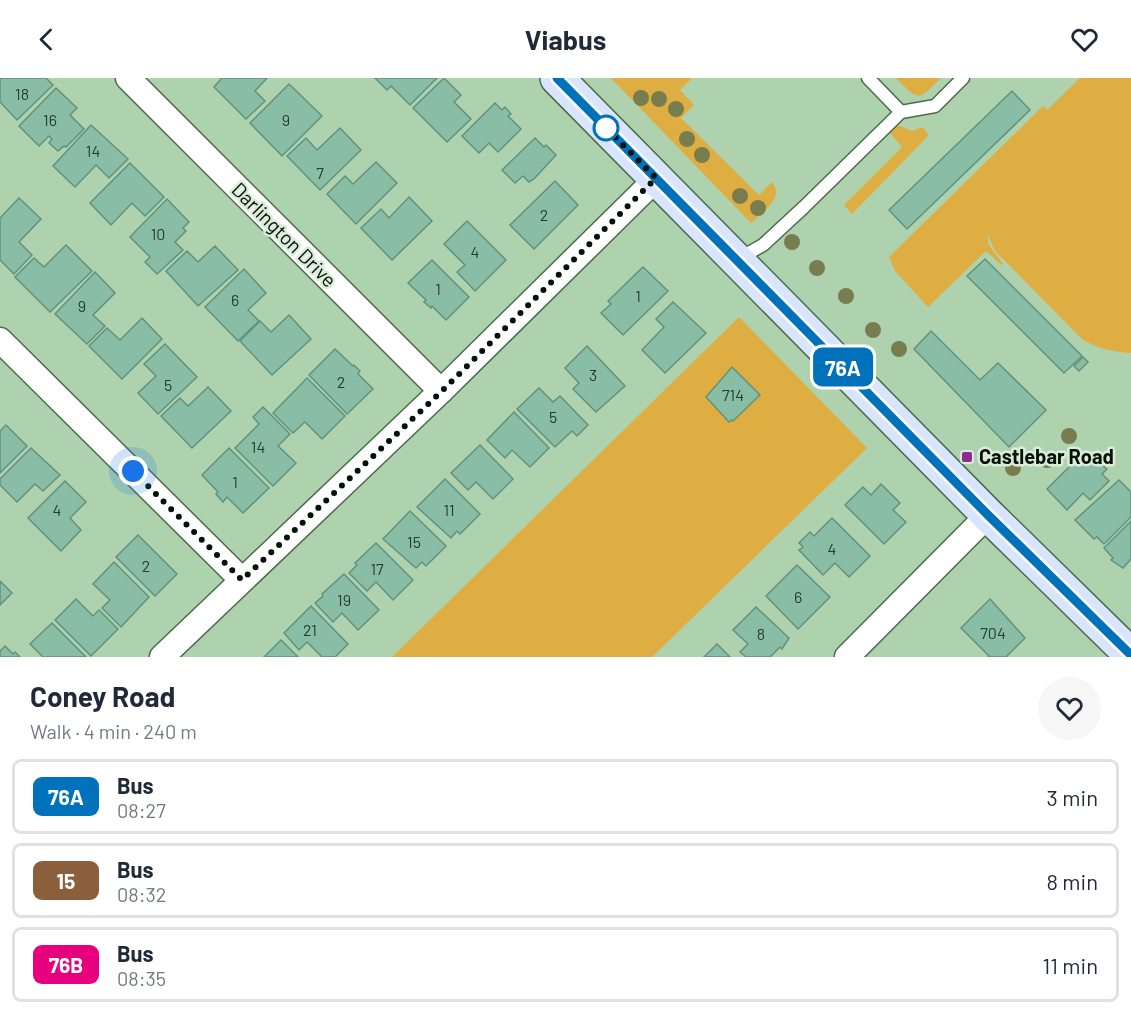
<!DOCTYPE html>
<html lang="en">
<head>
<meta charset="utf-8">
<style>
	:root { --surface:#fff; --page:#f6f6f7; --text:#1f2937; --muted:#747a83; --line:#e0e1e3 }
	body { margin:0; font-family:Barlow,sans-serif; background:var(--page); color:var(--text); height:100vh; display:flex; flex-direction:column; font-size:22px; white-space:nowrap }
	* { box-sizing:border-box; margin:0 }
	p { font-size:20px; color:var(--muted) }
	.icon { flex:none; width:33px; height:33px; fill:none; stroke:currentColor; stroke-width:2; stroke-linecap:round; stroke-linejoin:round }
	.map { position:relative; height:579px; overflow:hidden }
	.panel { display:flex; flex-direction:column; background:var(--surface); flex:1 }
	.panel>* { flex:none }
	.badge { padding:0 12px; border-radius:9px; font-size:21px; line-height:39px }
	.you { position:absolute; width:30px; height:30px; margin:-15px; border:4px solid #fff; border-radius:50%; background:#1a73e8; box-shadow:0 0 0 9px #1a73e833 }
	.map>.badge { position:absolute; translate:-50% -50%; box-shadow:0 0 0 3px #fff }
	.round { display:grid; place-items:center; flex:none; width:63px; height:63px; border-radius:32px; background:var(--page) }
	.overview { display:flex; align-items:center; justify-content:space-between; height:102px; padding:0 30px }
	h1 { font-size:28px; font-weight:700; line-height:45px }
	ul { padding:0; list-style:none }
	li { display:flex; align-items:center; gap:18px; height:75px; margin:0 12px 9px; padding:0 18px; border:3px solid var(--line); border-radius:9px }
	li div { flex:1 }
	li b { display:block; font-size:22px }
	li em { font-style:normal }
	li .badge { min-width:66px; font-weight:700; text-align:center }
	header { display:flex; justify-content:space-between; align-items:center; height:78px; padding:0 30px; background:var(--surface); font-size:27px; font-weight:700 }
	.map>svg:first-child { display:block }
</style>
</head>
<body>
<header><svg class="icon" aria-label="back" viewBox="0 0 24 24"><path d="M15 5l-7 7 7 7"/></svg>Viabus<svg class="icon" aria-label="heart" viewBox="0 0 24 24"><path d="M12 20l-8-8c-3-5 5-10 8-4 3-6 11-1 8 4z"/></svg></header>
<div class="map">
<svg width="1131" height="579" viewBox="0 0 1131 579">
	<rect width="100%" height="100%" fill="#aed2ad"/>
	<!-- green -->
	<g fill="#deae43">
		<path d="M 611,0 L 692,0 L 680,12 L 694,27 L 681,40 L 759,117 L 772,104 C 785,120 763,134 751,145 Z"/>
		<path d="M 896,0 L 941,0 C 917,23 920,24 896,0 Z"/>
		<path d="M 1080,0 L 1131,0 L 1131,275 C 1113,274 1099,271 1083,262 L 995,173 L 987,155 L 989,167 L 1003,186 L 1001,187 L 986,173 L 928,229 L 895,193 L 889,179 L 1043,28 L 1047,32 Z"/>
		<polygon points="898,47 912,53 923,49 929,57 852,136 844,127 902,69 890,55 890,51"/>
		<polygon points="739,239 867,370 652,579 392,579"/>
	</g>
	<!-- building -->
	<g fill="#8abda5" stroke="#61937c" stroke-width="1.5">
		<polygon points="0,0 46,0 53,7 17,42 0,24"/>
		<polygon points="222,0 267,0 255,13 265,23 246,41 214,9"/>
		<polygon points="375,0 437,0 410,27 391,8 387,12"/>
		<polygon points="444,0 461,17 454,24 471,41 447,64 413,30"/>
		<polygon points="289,6 322,38 282,78 250,45"/>
		<polygon points="56,10 77,30 70,37 84,51 66,69 64,68 58,73 49,65 52,61 49,58 39,68 19,48"/>
		<polygon points="1012,13 1030,32 907,151 889,132"/>
		<polygon points="495,25 502,32 505,29 511,36 508,38 521,51 498,74 489,65 479,75 462,58"/>
		<polygon points="91,47 128,81 109,100 96,87 75,109 53,88"/>
		<polygon points="340,50 361,72 320,112 287,78 306,60 317,72"/>
		<polygon points="535,60 544,69 546,67 556,77 534,101 529,104 523,98 515,105 502,92"/>
		<polygon points="376,84 397,105 356,146 327,116 345,98 353,106"/>
		<polygon points="130,85 164,119 145,138 132,125 111,147 90,125"/>
		<polygon points="555,103 578,127 534,171 510,147"/>
		<polygon points="409,119 432,143 392,182 361,150 381,131 389,140"/>
		<polygon points="19,120 41,141 19,164 32,177 14,196 0,182 0,140"/>
		<polygon points="167,121 189,144 183,150 186,153 175,164 183,172 157,196 145,184 150,179 130,159"/>
		<polygon points="467,143 506,182 475,213 457,194 465,187 444,166"/>
		<polygon points="66,167 92,193 50,234 15,199 34,180 44,189"/>
		<polygon points="215,168 238,192 198,228 166,193 187,173 198,184"/>
		<polygon points="985,181 1082,278 1064,295 967,198"/>
		<polygon points="432,182 469,219 446,242 432,228 431,230 424,224 426,222 408,205"/>
		<polygon points="643,189 668,213 623,257 601,235 611,226 608,223"/>
		<polygon points="244,191 266,215 248,232 259,243 238,263 205,229"/>
		<polygon points="95,194 115,215 93,237 105,248 87,266 55,236"/>
		<polygon points="673,224 706,255 665,295 642,272 664,249 656,241"/>
		<polygon points="289,237 311,261 272,297 240,263 260,243 271,254"/>
		<polygon points="142,240 162,261 122,301 89,268 107,250 120,262"/>
		<polygon points="931,253 980,302 998,285 1046,332 1009,369 914,271"/>
		<polygon points="165,266 197,299 158,336 138,315 156,298 144,286"/>
		<polygon points="587,268 625,308 596,334 573,311 579,305 565,290"/>
		<polygon points="335,271 353,288 354,287 360,293 358,296 373,311 347,336 309,297"/>
		<polygon points="1083,279 1088,284 1079,293 1074,288"/>
		<polygon points="732,289 760,317 733,343 732,342 729,344 706,319"/>
		<polygon points="307,300 345,338 322,361 305,344 293,355 273,335"/>
		<polygon points="208,309 231,333 192,370 161,338 180,320 188,328"/>
		<polygon points="539,310 553,324 560,318 588,347 577,358 572,353 555,369 517,331"/>
		<polygon points="263,329 290,356 278,368 296,385 273,408 235,370 259,346 253,339"/>
		<polygon points="514,334 549,370 530,389 512,372 505,380 487,362"/>
		<polygon points="6,347 27,368 0,395 0,353"/>
		<polygon points="480,367 513,401 493,421 476,404 468,412 451,395"/>
		<polygon points="31,370 60,397 43,413 35,406 17,424 0,407 0,401"/>
		<polygon points="229,370 269,410 243,435 227,419 223,424 216,416 218,414 202,397"/>
		<polygon points="1083,375 1096,388 1099,384 1107,391 1102,396 1109,403 1090,422 1083,415 1067,432 1047,411"/>
		<polygon points="445,401 480,436 460,456 457,453 451,460 417,429"/>
		<polygon points="1119,402 1131,414 1131,439 1104,466 1097,459 1094,461 1075,442"/>
		<polygon points="65,403 86,424 70,440 81,452 61,473 28,440"/>
		<polygon points="881,406 900,425 893,432 906,444 884,466 845,427 863,409 871,417"/>
		<polygon points="410,433 446,468 426,488 422,484 416,490 383,461"/>
		<polygon points="832,440 870,478 849,499 835,485 823,497 799,472 803,469 799,465 810,454 814,458"/>
		<polygon points="1131,443 1131,481 1123,490 1111,482 1113,480 1104,470"/>
		<polygon points="138,457 177,496 155,518 116,479"/>
		<polygon points="376,465 413,502 393,522 376,504 367,513 349,495 357,487 355,485"/>
		<polygon points="114,484 149,519 121,549 102,530 110,522 93,506"/>
		<polygon points="797,487 830,519 798,551 766,518"/>
		<polygon points="344,496 379,532 358,552 342,535 333,544 315,525 323,518 322,516"/>
		<polygon points="0,503 12,515 0,527"/>
		<polygon points="76,521 93,538 99,532 118,551 91,578 55,542"/>
		<polygon points="990,521 1025,560 1006,579 988,579 989,578 961,550"/>
		<polygon points="311,528 348,566 335,579 322,579 307,564 299,572 284,555"/>
		<polygon points="756,529 789,560 782,571 780,569 770,579 746,579 740,574 748,566 733,552"/>
		<polygon points="52,545 86,579 43,579 30,566"/>
		<polygon points="281,562 298,579 264,579"/>
		<polygon points="717,566 730,579 704,579"/>
		<polygon points="5,568 13,576 15,574 20,579 0,579 0,573"/>
	</g>
	<g fill="none" stroke-linecap="round" stroke-linejoin="round">
		<!-- service casing -->
		<g stroke="#4b6b4b" stroke-width="15">
			<g id="service">
				<polyline points="868,0 901,34"/>
				<polyline points="738,181 763,167 804,129 901,34 935,28 963,0"/>
			</g>
		</g>
		<!-- minor casing -->
		<g stroke="#4b6b4b" stroke-width="27">
			<g id="minor">
				<polyline points="128,0 441,313"/>
				<polyline points="0,262 242,502"/>
				<polyline points="162,579 441,313 656,101"/>
				<polyline points="847,579 988,437"/>
			</g>
		</g>
		<!-- secondary casing -->
		<g stroke="#4b6b4b" stroke-width="36">
			<polyline id="secondary" points="557,0 988,437 1131,577"/>
		</g>
		<!-- service -->
		<use href="#service" stroke="#fff" stroke-width="12"/>
		<!-- minor -->
		<use href="#minor" stroke="#fff" stroke-width="24"/>
		<!-- secondary -->
		<use href="#secondary" stroke="#d9e5fe" stroke-width="33"/>
	</g>
	<!-- trees -->
	<g fill="#787d50">
		<circle cx="641" cy="20" r="8"/>
		<circle cx="659" cy="21" r="8"/>
		<circle cx="676" cy="31" r="8"/>
		<circle cx="687" cy="61" r="8"/>
		<circle cx="702" cy="77" r="8"/>
		<circle cx="740" cy="118" r="8"/>
		<circle cx="758" cy="130" r="8"/>
		<circle cx="792" cy="164" r="8"/>
		<circle cx="817" cy="190" r="8"/>
		<circle cx="846" cy="218" r="8"/>
		<circle cx="873" cy="252" r="8"/>
		<circle cx="899" cy="271" r="8"/>
		<circle cx="1069" cy="358" r="8"/>
		<circle cx="1047" cy="382" r="8"/>
		<circle cx="1013" cy="390" r="8"/>
	</g>
	<g fill="none" stroke-linecap="round" stroke-linejoin="round">
		<!-- line casing -->
		<g stroke="#fff" stroke-width="14">
			<polyline id="line" points="557,0 988,437 1131,577"/>
		</g>
		<!-- line -->
		<use href="#line" stroke="#0072bc" stroke-width="9"/>
		<!-- walk -->
		<polyline stroke="#051206" stroke-width="6" stroke-dasharray="0 10.8" points="133,393 242,502 441,314 656,100 606,50"/>
	</g>
	<!-- markers -->
	<circle fill="#fff" stroke="#0072bc" stroke-width="3" cx="606" cy="50" r="12"/>
	<rect fill="#8c2c95" stroke="#dbedda" stroke-width="2" x="961" y="373" width="12" height="12" rx="3"/>
	<g text-anchor="middle" stroke-width="5" stroke-linejoin="round" paint-order="stroke">
		<!-- number labels -->
		<g font-size="16" fill="#263d2e">
			<text x="22" y="22">18</text>
			<text x="50" y="48">16</text>
			<text x="286" y="48">9</text>
			<text x="93" y="79">14</text>
			<text x="320" y="101">7</text>
			<text x="544" y="143">2</text>
			<text x="158" y="162">10</text>
			<text x="475" y="180">4</text>
			<text x="438" y="217">1</text>
			<text x="638" y="224">1</text>
			<text x="235" y="228">6</text>
			<text x="82" y="234">9</text>
			<text x="593" y="303">3</text>
			<text x="341" y="310">2</text>
			<text x="168" y="313">5</text>
			<text x="733" y="323">714</text>
			<text x="553" y="345">5</text>
			<text x="258" y="375">14</text>
			<text x="235" y="410">1</text>
			<text x="57" y="438">4</text>
			<text x="449" y="438">11</text>
			<text x="414" y="470">15</text>
			<text x="832" y="477">4</text>
			<text x="146" y="494">2</text>
			<text x="377" y="497">17</text>
			<text x="798" y="525">6</text>
			<text x="344" y="528">19</text>
			<text x="310" y="558">21</text>
			<text x="993" y="561">704</text>
			<text x="761" y="562">8</text>
		</g>
		<!-- street labels -->
		<g font-size="20" fill="#051206" stroke="#dbedda">
			<text transform="translate(284 157) rotate(45)" y="7">Darlington Drive</text>
		</g>
		<!-- poi labels -->
		<g font-size="20" font-weight="bold" fill="#051206" stroke="#dbedda" text-anchor="start">
			<text x="979" y="386">Castlebar Road</text>
		</g>
	</g>
</svg>
<div class="you" style="left:133px;top:393px"></div>
<b class="badge" style="left:843px;top:289px;background:#0072bc;color:#fff">76A</b>
</div>
<section class="panel">
<div class="overview"><div><h1>Coney Road</h1><p>Walk · 4 min · 240 m</p></div><a class="round"><svg class="icon" aria-label="heart" viewBox="0 0 24 24"><path d="M12 20l-8-8c-3-5 5-10 8-4 3-6 11-1 8 4z"/></svg></a></div>
<ul>
<li><span class="badge" style="background:#0072bc;color:#fff">76A</span><div><b>Bus</b><p>08:27</p></div><em>3 min</em></li>
<li><span class="badge" style="background:#8b5e3c;color:#fff">15</span><div><b>Bus</b><p>08:32</p></div><em>8 min</em></li>
<li><span class="badge" style="background:#e6007e;color:#fff">76B</span><div><b>Bus</b><p>08:35</p></div><em>11 min</em></li>
</ul>
</section>
</body>
</html>
